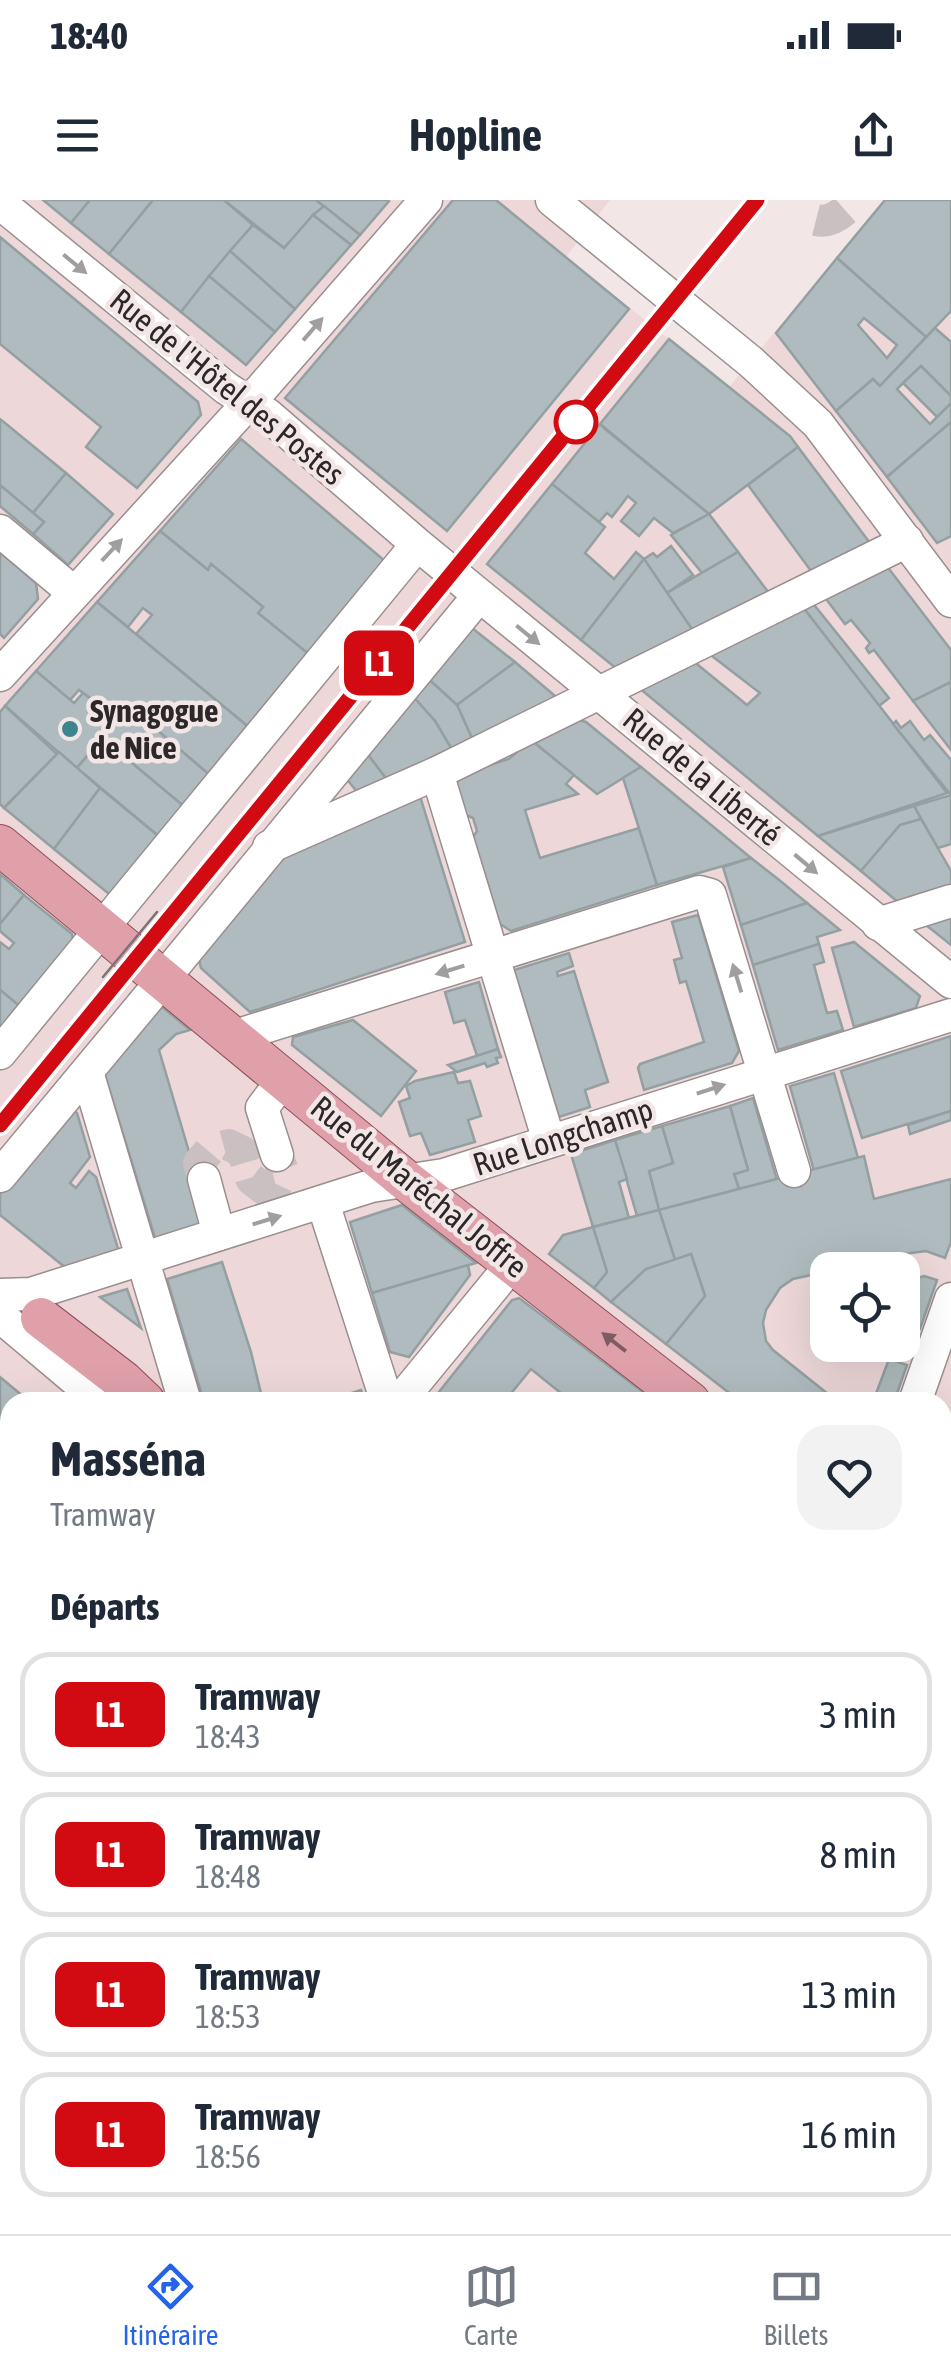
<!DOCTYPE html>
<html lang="fr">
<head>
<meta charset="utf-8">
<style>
	:root { --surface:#fff; --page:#f2f2f3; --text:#1f2937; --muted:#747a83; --line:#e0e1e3; --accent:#2563eb }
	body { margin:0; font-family:"Asap Condensed",sans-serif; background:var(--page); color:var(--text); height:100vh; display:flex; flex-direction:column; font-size:38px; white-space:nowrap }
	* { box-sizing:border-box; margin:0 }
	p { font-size:32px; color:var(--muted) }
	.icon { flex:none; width:55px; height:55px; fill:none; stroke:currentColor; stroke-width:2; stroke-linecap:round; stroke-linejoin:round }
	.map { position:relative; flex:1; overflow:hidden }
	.sheet { position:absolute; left:0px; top:1192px; width:952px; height:842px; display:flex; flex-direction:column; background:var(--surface); border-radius:30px 30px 0 0; box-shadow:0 10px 40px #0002 }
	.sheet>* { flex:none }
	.badge { padding:0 20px; border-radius:15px; font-size:35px; line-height:65px }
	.fabs { position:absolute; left:810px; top:1052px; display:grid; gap:20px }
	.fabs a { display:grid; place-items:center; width:110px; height:110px; border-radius:20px; background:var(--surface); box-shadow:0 10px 40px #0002; font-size:50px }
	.map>.badge { position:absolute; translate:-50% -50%; box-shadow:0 0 0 5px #fff }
	h2 { padding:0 50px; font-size:38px; line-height:90px }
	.round { display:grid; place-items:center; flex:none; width:105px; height:105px; border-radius:30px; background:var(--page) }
	.head { display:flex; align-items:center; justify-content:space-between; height:170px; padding:0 50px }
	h1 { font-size:48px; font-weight:700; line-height:75px }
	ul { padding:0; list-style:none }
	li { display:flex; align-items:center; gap:30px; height:125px; margin:0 20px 15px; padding:0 30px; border:5px solid var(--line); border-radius:30px }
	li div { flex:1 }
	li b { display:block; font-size:38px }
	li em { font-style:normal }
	li .badge { min-width:110px; font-weight:700; text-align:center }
	.status { display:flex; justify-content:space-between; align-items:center; height:70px; padding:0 50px; background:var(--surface); direction:ltr }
	.status svg { height:28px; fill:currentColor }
	header { display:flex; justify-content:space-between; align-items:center; height:130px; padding:0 50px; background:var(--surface); font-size:45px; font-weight:700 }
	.tab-bar { display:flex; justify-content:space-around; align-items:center; height:140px; border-top:2px solid var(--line); background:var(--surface); font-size:28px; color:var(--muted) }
	.tab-bar a { display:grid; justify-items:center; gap:5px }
	.tab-bar .selected { color:var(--accent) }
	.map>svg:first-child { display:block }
</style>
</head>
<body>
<div class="status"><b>18:40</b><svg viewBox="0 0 49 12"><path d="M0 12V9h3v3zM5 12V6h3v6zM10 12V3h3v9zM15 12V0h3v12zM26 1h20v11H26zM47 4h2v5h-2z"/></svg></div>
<header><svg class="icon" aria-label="menu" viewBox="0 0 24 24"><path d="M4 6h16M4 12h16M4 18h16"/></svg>Hopline<svg class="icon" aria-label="share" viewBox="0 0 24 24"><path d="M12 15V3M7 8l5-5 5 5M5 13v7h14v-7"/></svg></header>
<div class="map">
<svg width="951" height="2034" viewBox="0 0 951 2034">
	<rect width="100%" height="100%" fill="#f3e6e7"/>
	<!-- built -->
	<path fill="#edd7d9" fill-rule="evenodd" d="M 0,0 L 610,0 L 566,57 L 729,187 L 885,0 L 951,0 L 951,1568 L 943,1577 L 942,1202 L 10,1202 L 10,1561 L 0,1550 ZM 828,1070 L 902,1070 L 902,1145 L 828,1145 Z"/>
	<!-- green -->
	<g fill="#eda6ae">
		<polygon points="135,2025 266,2025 269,2028 262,2034 147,2034"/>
		<polygon points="713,2025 845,2025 854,2034 716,2034"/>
	</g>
	<!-- building -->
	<g fill="#afbbbe" stroke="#939fa1" stroke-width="2.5" fill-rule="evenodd">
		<polygon points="43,0 90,0 71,23"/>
		<polygon points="90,0 153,0 109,54 71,23"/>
		<polygon points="153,0 224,0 253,25 181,112 109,54"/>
		<polygon points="224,0 316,0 324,6 284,48"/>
		<polygon points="316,0 388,0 389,1 360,35"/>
		<polygon points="453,0 496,0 629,109 447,331 285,198"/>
		<polygon points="885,0 951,0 951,111 926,137 837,58"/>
		<polygon points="324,6 360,35 351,45 313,15"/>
		<polygon points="313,15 351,45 295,109 230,51 253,25 284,48"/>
		<polygon points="0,37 198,202 201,215 137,288 86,247 101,227 0,144"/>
		<polygon points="230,51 295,109 275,132 209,76"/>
		<path d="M 837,58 L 926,137 L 880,186 L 873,179 L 836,211 L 776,133 ZM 864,118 L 897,145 L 887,158 L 858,125 Z"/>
		<polygon points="209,76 275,132 246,165 181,112"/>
		<polygon points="935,128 951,142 951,196 921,166 897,189 930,224 951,203 951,222 887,277 836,211 873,179 880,186"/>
		<polygon points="669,139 790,236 798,247 709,314 600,224"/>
		<polygon points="921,166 951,196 951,203 937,217 903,183"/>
		<polygon points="0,219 66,273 33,313 0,285"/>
		<polygon points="951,222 951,336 937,343 887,277"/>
		<polygon points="600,224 605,229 709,314 673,333 654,318 639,336 621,321 636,303 628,296 612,317 607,313 599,322 552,284"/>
		<polygon points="241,239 386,362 311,456 258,413 263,407 211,364 208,370 160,331"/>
		<polygon points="798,247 870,343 811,371 748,285"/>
		<polygon points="66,273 113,314 68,365 33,334 44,322 33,313"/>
		<polygon points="552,284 605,327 585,353 614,379 636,352 644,359 581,440 487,364"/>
		<polygon points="0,285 44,322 33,334 0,306"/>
		<polygon points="709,314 738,352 702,373 671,335"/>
		<polygon points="160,331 208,370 211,364 263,407 258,413 311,456 251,529 136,434 152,415 143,408 128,427 97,402"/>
		<polygon points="671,346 693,375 667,393 644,359 653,353 657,357"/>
		<polygon points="0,352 36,383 38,399 4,438 0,434"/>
		<polygon points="738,352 772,397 696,435 667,393"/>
		<polygon points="644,359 696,435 622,473 581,440"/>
		<polygon points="886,365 951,450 951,482 913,501 874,450 869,453 866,448 870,443 851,420 845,424 823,395"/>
		<polygon points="811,401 889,498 879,506 802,406"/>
		<polygon points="97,402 251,529 212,577 130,507 118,519 79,490 70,500 36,471"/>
		<polygon points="802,406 947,593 818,636 638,487 692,460 747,505 760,493 708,453"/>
		<polygon points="467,424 515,462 457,505 424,475"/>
		<polygon points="515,462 561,501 475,545 457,505"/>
		<polygon points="36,471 74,503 83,493 118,519 77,568 5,506"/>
		<polygon points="424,475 457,505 475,545 454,553 435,521 409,492"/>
		<polygon points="951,482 951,550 913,501"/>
		<polygon points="409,492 435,521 454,553 391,585 362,547"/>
		<polygon points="5,506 57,554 4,608 0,604 0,512"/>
		<polygon points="130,507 212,577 187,609 102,538"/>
		<polygon points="571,518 586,522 641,567 597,594 531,540"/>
		<polygon points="896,521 901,528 910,521 924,540 930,535 951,560 951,595 893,524"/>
		<polygon points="102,538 187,609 162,639 77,568"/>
		<polygon points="531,540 574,575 566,584 578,594 525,610 540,658 639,628 657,685 511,731 500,724 473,637 477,631 473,618 466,615 454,576 509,559"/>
		<polygon points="362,547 391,585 362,598 341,572"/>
		<polygon points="59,552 100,588 54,649 4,608"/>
		<polygon points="641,567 693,610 751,658 657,685 623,578"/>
		<polygon points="100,588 162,639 114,698 54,649"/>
		<polygon points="951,595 951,644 938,648 914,606"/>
		<polygon points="420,596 465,742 250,812 201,768 199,760 278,651"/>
		<polygon points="914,606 921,619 900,625 861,671 818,636"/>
		<polygon points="921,619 951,671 951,694 905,708 861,671 900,625"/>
		<polygon points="751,658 778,679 807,703 741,725 723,667"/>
		<polygon points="0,674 24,695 0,724"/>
		<polygon points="24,695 72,734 74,747 23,809 0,790 0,742 9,749 14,743 0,731 0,724"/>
		<polygon points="807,703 840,730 817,737 819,744 753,765 741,725"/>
		<polygon points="951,709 951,745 921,721"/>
		<polygon points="698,715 739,851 732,863 644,890 638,868 640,864 704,842 686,781 680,783 674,760 682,758 672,722"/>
		<polygon points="854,742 920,796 916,808 854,827 832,748"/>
		<polygon points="819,744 824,762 814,765 827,813 837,811 843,830 778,850 753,765"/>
		<polygon points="569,753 573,766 557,772 558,776 574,771 608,882 585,890 590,907 559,917 514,770"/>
		<polygon points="479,782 498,849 477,856 465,820 454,823 445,792"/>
		<polygon points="0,790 23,809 0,836"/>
		<polygon points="161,806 190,830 176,834 159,850 210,1023 156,1041 104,872"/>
		<polygon points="353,820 416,871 381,916 292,845 293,837"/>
		<polygon points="951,836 951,911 862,938 841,871"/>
		<polygon points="498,849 501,857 496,858 498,863 487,867 485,863 457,872 448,865"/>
		<polygon points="454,872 458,883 470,881 481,916 468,920 475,942 430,955 421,933 410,936 399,902 410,898 406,886 415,881"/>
		<polygon points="834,873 858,958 814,971 790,886"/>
		<polygon points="753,898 777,980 739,989 734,974 748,970 730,906"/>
		<polygon points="730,906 748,970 734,974 739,989 659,1010 649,971 673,963 662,926"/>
		<polygon points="69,908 77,913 90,957 70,983 76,988 89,971 96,977 119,1052 66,1068 0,1015 0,993"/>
		<polygon points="951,911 951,920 910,934 908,925"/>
		<polygon points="662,926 673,963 649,971 659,1010 637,1016 615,940"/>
		<polygon points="615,940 627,979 619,982 629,1018 593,1027 571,954"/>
		<polygon points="864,956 874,999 951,979 951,1042 945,1058 926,1051 911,1053 793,1079 780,1088 766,1110 763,1123 766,1141 773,1150 838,1202 741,1202 666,1144 705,1096 691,1054 675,1060 659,1010"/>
		<polygon points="402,1005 422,1021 476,1063 372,1093 350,1022"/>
		<polygon points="659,1010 675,1060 646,1069 611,1102 594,1088 607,1072 593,1027"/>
		<polygon points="593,1027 607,1072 594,1088 549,1054 563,1035"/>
		<polygon points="691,1054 705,1096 666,1144 611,1102 646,1069"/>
		<polygon points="222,1062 251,1152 263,1202 204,1202 167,1079"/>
		<polygon points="468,1065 470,1075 409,1157 390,1152 372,1093"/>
		<polygon points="924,1076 937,1080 920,1129 902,1123 902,1112 915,1079"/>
		<polygon points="127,1089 141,1128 100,1097"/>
		<polygon points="519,1098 647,1195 649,1202 572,1202 531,1169 504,1202 431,1202 512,1100"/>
		<polygon points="889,1159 907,1165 894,1202 874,1199"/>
		<polygon points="0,1177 30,1202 10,1202 10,1287 0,1279"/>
		<polygon points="361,1190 365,1202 323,1202"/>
		<polygon points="942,1269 951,1276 951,1386 942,1378"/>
		<polygon points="1,1284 10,1292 10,1333 0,1324"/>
		<polygon points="0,1364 10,1373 10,1448 0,1439"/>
		<polygon points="942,1454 951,1463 951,1516 942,1526"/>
		<polygon points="10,1584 10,1673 0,1659 0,1591"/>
		<polygon points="942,1611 951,1619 951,1665 942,1673"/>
		<polygon points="951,1704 951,1746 942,1737 942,1723 946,1717 942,1711"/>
		<polygon points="942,1737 951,1746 951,1777 942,1784"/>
		<polygon points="10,1820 10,1860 4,1851 0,1854 0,1827"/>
		<polygon points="10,1916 10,1958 5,1961 10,1970 0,1976 0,1921"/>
		<polygon points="10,1970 10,2021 0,2003 0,1976"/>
		<polygon points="942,2005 951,2013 951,2034 877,2032 880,2030 875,2025 942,2025"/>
		<polygon points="95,2025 135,2025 147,2034 82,2034"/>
		<polygon points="273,2025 323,2025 329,2034 262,2034"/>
		<polygon points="498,2025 589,2025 591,2034 554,2034 550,2030 546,2034 498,2034 493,2029"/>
		<polygon points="653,2025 710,2025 682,2034 656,2034"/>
	</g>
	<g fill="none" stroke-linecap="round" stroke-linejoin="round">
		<!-- minor-tunnel -->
		<g stroke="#cbc0c1" stroke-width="32" stroke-dasharray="32 16" stroke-linecap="butt">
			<path d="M 816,20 C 832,24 845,11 855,0"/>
			<polyline points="204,979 199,963 210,950 229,945 243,952 251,979 264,989 276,986 283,971 277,955"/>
		</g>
		<!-- minor casing -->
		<g stroke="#9a8e8f" stroke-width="35">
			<g id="minor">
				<polyline points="552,0 751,162 818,224 951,401"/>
				<polyline points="0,3 226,188 268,215 417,344 951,782"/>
				<polyline points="0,331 73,392"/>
				<polyline points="0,475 262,188 426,0"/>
				<polyline points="437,573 549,941"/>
				<polyline points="269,647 437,573 907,341"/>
				<polyline points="107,722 411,352"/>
				<polyline points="878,724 951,701"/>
				<polyline points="168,773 473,403"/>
				<polyline points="232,837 699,692 710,695 794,971"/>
				<polyline points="0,853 95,737"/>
				<polyline points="87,872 185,1202"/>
				<polyline points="277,955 262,908 284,879"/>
				<polyline points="0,976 158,786"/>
				<polyline points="204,979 219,1034"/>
				<polyline points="323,1003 387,1202"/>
				<polyline points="0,1095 31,1094 371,986 444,975 951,815"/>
				<polyline points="0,1116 102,1202"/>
				<polyline points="399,1202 513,1063"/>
				<polyline points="915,1202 951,1099"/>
				<polyline points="0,1478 10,1487"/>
				<polyline points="942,1558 951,1549"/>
				<polyline points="942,1815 951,1808"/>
				<polyline points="379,2025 385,2034"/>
				<polyline points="626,2025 629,2034"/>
				<polyline points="33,2034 47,2025"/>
				<polyline points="455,2034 465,2025"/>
			</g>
		</g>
		<!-- major casing -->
		<g stroke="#924d58" stroke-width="42">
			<g id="major">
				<polyline points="0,645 404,979 690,1202"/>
				<polyline points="41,1118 123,1181 145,1202"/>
				<polyline points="942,1423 951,1432"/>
				<polyline points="942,1907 951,1916"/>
			</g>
		</g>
		<!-- minor -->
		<use href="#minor" stroke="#fff" stroke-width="32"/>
		<!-- major -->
		<use href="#major" stroke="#dfa0aa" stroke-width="40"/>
		<!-- tram -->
		<g stroke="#7a7273" stroke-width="2.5">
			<polyline points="103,777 157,712"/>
			<polyline points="0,925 757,0"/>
		</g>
	</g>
	<!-- one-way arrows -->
	<defs><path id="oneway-solid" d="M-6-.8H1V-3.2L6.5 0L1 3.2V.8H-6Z" transform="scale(2.5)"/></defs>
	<g fill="#a09e9e">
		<use href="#oneway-solid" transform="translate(75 64) rotate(39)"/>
		<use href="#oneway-solid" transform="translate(313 129) rotate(-49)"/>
		<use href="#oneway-solid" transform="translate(112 350) rotate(-47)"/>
		<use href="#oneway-solid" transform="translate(528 435) rotate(39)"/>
		<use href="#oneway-solid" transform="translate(806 664) rotate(40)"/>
		<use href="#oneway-solid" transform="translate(450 770) rotate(163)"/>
		<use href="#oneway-solid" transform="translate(737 778) rotate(-107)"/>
		<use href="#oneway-solid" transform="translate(711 889) rotate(-18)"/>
		<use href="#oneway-solid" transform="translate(267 1020) rotate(-17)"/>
	</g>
	<use fill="#7d5d62" href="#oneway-solid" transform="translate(614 1142) rotate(-142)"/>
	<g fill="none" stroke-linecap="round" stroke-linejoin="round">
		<!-- line casing -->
		<g stroke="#fff" stroke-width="22">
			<polyline id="line" points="0,925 757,0"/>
		</g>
		<!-- line -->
		<use href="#line" stroke="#d20a11" stroke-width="15"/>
	</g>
	<!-- markers -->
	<circle fill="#fff" stroke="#d20a11" stroke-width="5" cx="576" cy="222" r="20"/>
	<circle fill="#3f8590" stroke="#f3e6e7" stroke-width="4" cx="70" cy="529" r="10"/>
	<g text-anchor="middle" stroke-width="9" stroke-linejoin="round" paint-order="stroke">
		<!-- street labels -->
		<g font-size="32" fill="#2c2728" stroke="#f3e6e7">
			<text transform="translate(227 187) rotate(39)" y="11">Rue de l'Hôtel des Postes</text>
			<text transform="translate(702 577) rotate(40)" y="11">Rue de la Liberté</text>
			<text transform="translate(563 937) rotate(-18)" y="11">Rue Longchamp</text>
			<text transform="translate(419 987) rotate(39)" y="11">Rue du Maréchal Joffre</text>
		</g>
		<!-- poi labels -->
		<g font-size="32" font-weight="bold" fill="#2c2728" stroke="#f3e6e7" text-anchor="start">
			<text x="90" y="522">Synagogue<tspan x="90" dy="37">de Nice</tspan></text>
		</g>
	</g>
</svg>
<div class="fabs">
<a><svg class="icon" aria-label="locate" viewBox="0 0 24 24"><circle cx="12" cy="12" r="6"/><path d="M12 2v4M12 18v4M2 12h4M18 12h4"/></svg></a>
</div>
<b class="badge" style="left:379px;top:463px;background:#d20a11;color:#fff">L1</b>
<section class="sheet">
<div class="head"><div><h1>Masséna</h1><p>Tramway</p></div><a class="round"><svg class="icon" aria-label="heart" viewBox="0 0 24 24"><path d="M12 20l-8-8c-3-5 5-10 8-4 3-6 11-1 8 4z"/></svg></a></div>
<h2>Départs</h2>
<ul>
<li><span class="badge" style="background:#d20a11;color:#fff">L1</span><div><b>Tramway</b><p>18:43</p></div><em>3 min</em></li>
<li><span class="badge" style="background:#d20a11;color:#fff">L1</span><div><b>Tramway</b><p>18:48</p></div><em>8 min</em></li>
<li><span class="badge" style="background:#d20a11;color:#fff">L1</span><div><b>Tramway</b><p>18:53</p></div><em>13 min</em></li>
<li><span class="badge" style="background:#d20a11;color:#fff">L1</span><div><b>Tramway</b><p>18:56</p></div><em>16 min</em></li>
</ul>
</section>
</div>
<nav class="tab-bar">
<a class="selected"><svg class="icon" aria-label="directions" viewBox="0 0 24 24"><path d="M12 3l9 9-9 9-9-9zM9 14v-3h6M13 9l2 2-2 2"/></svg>Itinéraire</a>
<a><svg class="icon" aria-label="map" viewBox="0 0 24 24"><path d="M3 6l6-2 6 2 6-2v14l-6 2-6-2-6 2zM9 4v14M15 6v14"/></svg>Carte</a>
<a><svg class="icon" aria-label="tickets" viewBox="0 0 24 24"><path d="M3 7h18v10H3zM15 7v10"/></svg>Billets</a>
</nav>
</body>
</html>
